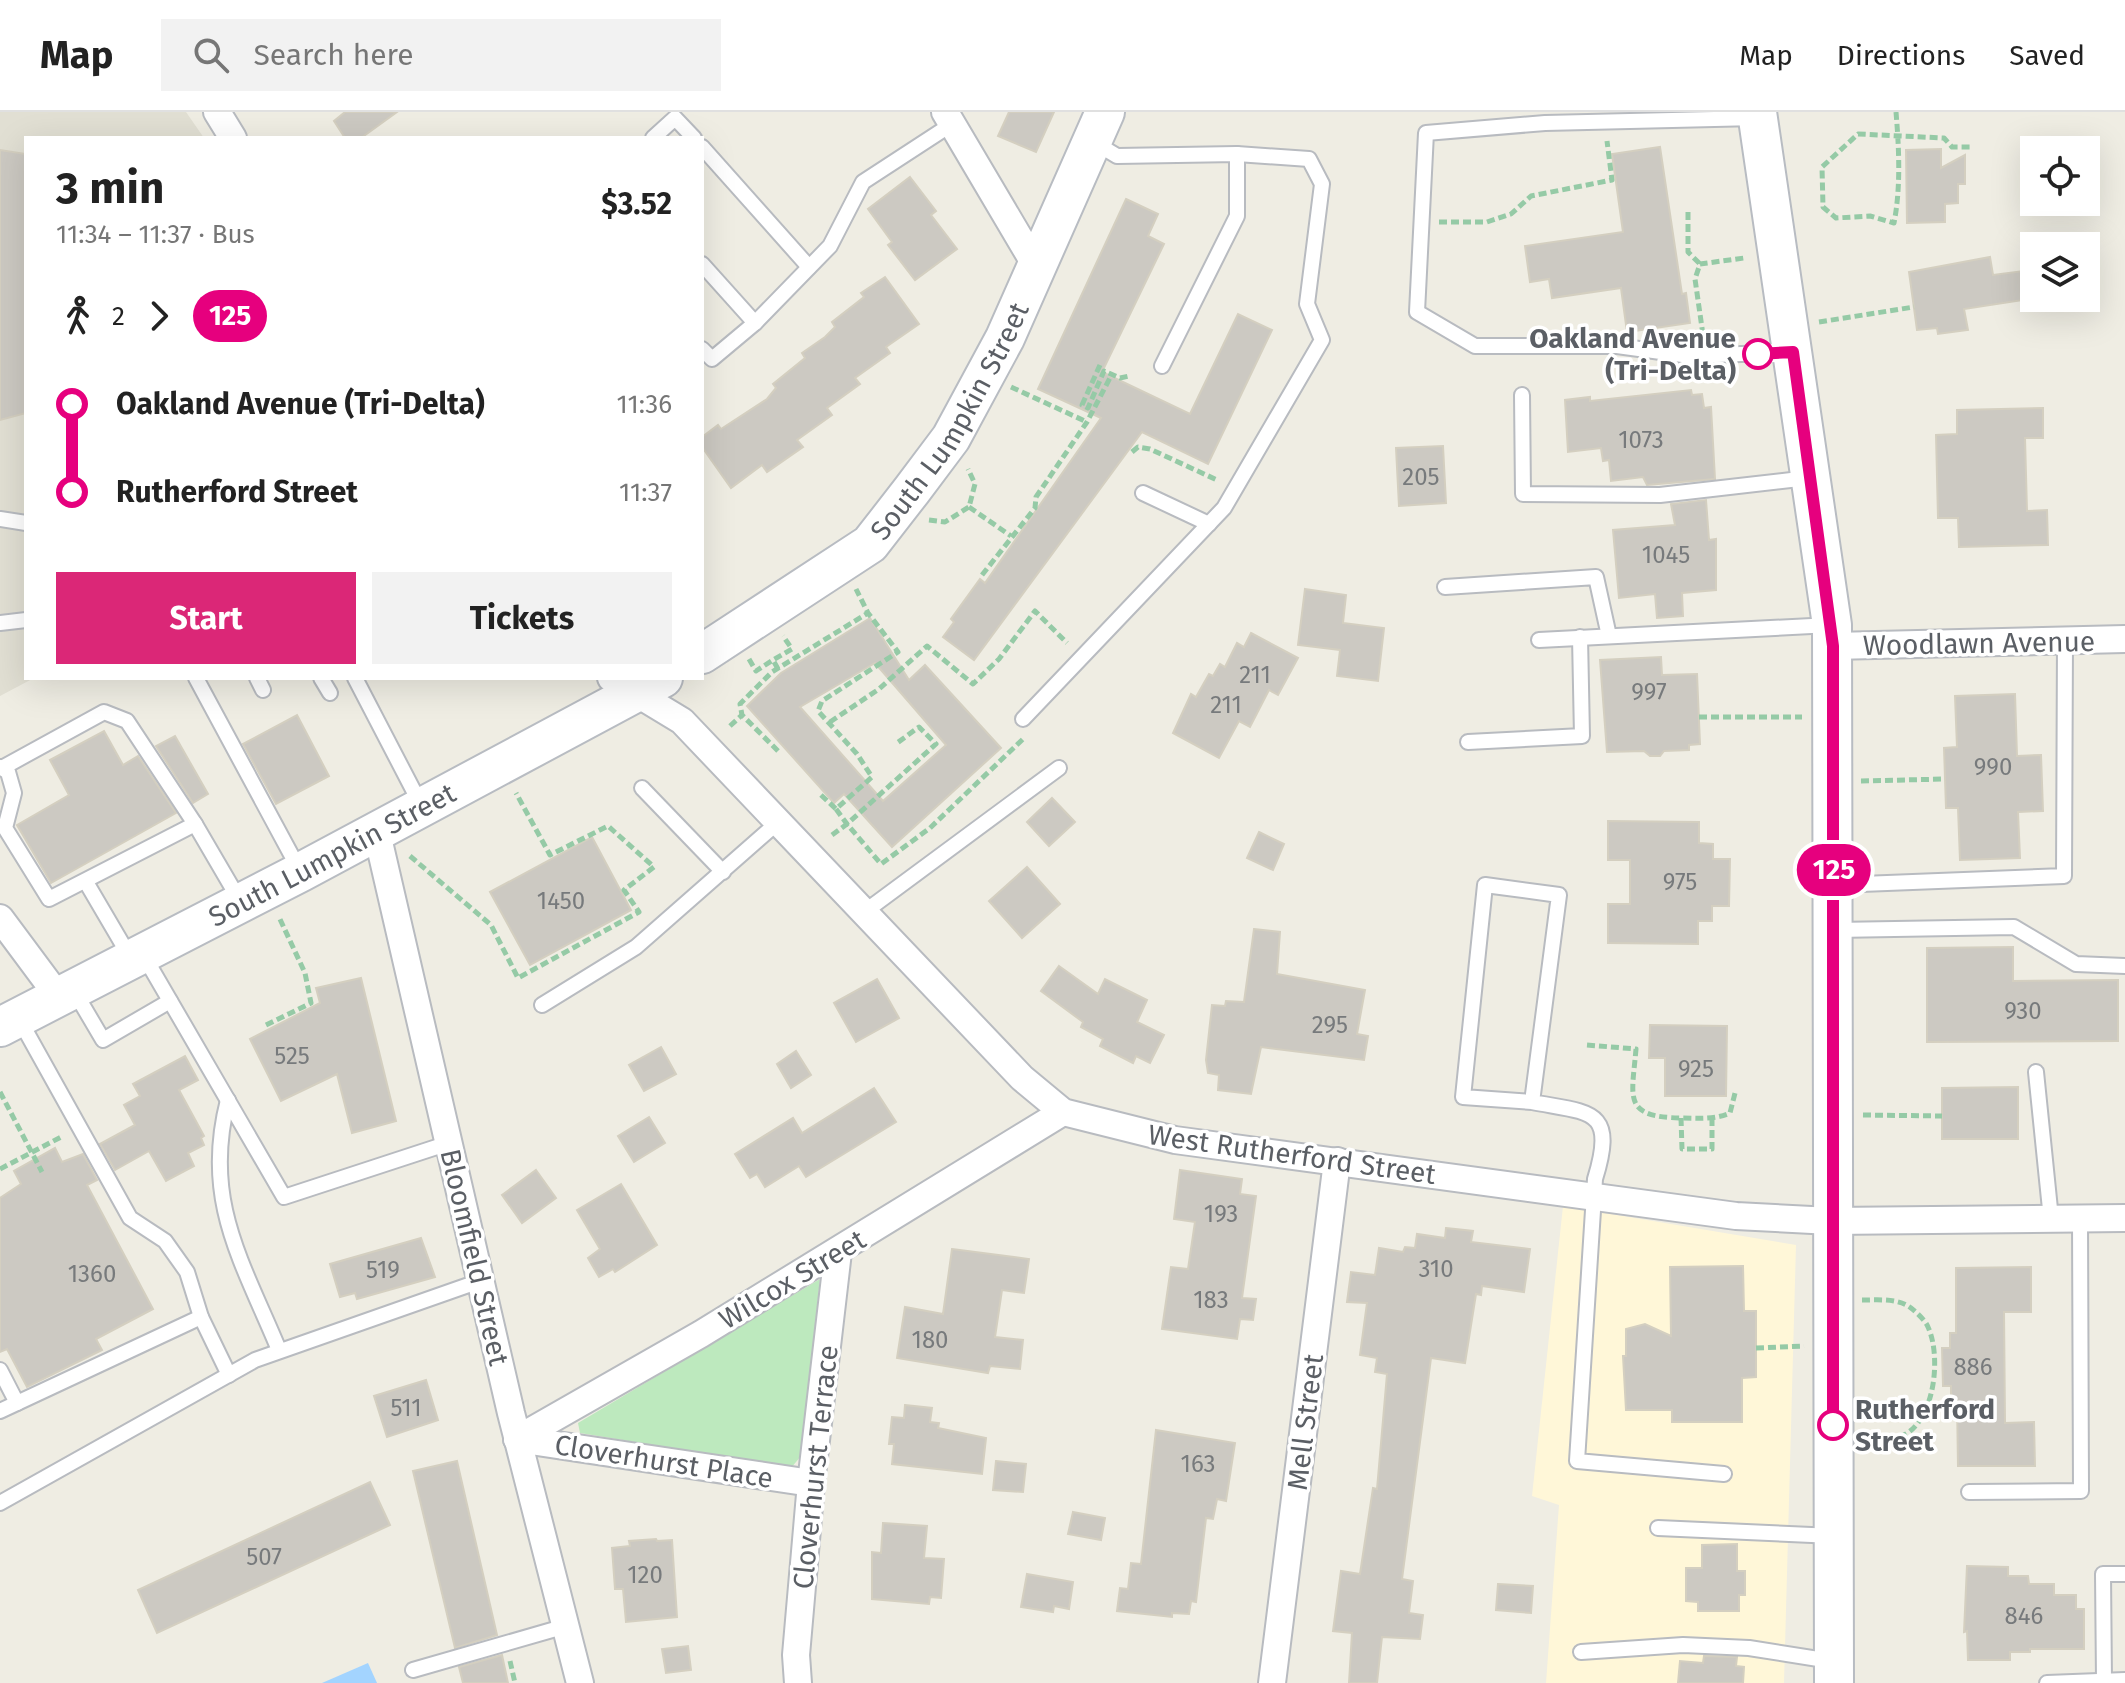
<!DOCTYPE html>
<html lang="en">
<head>
<meta charset="utf-8">
<style>
	:root { --surface:#fff; --page:#f2f2f2; --text:#222; --muted:#767676; --line:#e0e0e0; --accent:#db2777 }
	body { margin:0; font-family:"Fira Sans",sans-serif; background:var(--page); color:var(--text); height:100vh; display:flex; flex-direction:column; font-size:30px; white-space:nowrap }
	* { box-sizing:border-box; margin:0 }
	p { font-size:26px; color:var(--muted) }
	.icon { flex:none; width:44px; height:44px; fill:none; stroke:currentColor; stroke-width:2; stroke-linecap:round; stroke-linejoin:round }
	.map { position:relative; flex:1; overflow:hidden }
	.drawer { position:absolute; left:24px; top:24px; width:680px; height:544px; display:flex; flex-direction:column; background:var(--surface); border-radius:0px; box-shadow:0 8px 32px #0002 }
	.drawer>* { flex:none }
	.badge { padding:0 16px; border-radius:26px; font-size:28px; line-height:52px }
	.buttons { position:absolute; left:2020px; top:24px; display:grid; gap:16px }
	.buttons a { display:grid; place-items:center; width:80px; height:80px; border-radius:0px; background:var(--surface); box-shadow:0 8px 32px #0002; font-size:40px }
	.map>.badge { position:absolute; translate:-50% -50%; box-shadow:0 0 0 4px #fff }
	.legs { display:flex; align-items:center; gap:12px; height:88px; padding:0 32px; font-size:26px }
	.legs p { margin-inline-start:auto }
	.overview { display:flex; align-items:center; justify-content:space-between; height:136px; padding:0 32px }
	h1 { font-size:44px; font-weight:700; line-height:60px }
	.primary-button { display:flex; gap:16px; margin-top:auto; padding:16px 32px }
	.primary-button a { flex:1; height:92px; border-radius:0px; background:var(--accent); color:#fff; font-size:32px; font-weight:700; line-height:92px; text-align:center }
	.primary-button a+a { background:var(--page); color:var(--text) }
	ul { padding:0 32px; list-style:none }
	li { display:flex; align-items:center; gap:28px; height:88px; font-size:30px }
	li i { display:grid; place-items:center; width:12px; height:100%; margin:0 10px; background:currentColor }
	li i::after { content:''; width:20px; height:20px; margin:-10px; border:6px solid; border-radius:50%; background:var(--surface) }
	li p { margin-inline-start:auto }
	li:first-child i { background:linear-gradient(#0000 50%,currentColor 0) }
	li:last-child i { background:linear-gradient(currentColor 50%,#0000 0) }
	header { display:flex; align-items:center; gap:48px; box-sizing:border-box; height:112px; padding:0 40px; background:var(--surface); border-bottom:2px solid var(--line) }
	header strong { font-size:38px }
	nav { display:flex; gap:44px; margin-inline-start:auto; font-size:28px }
	.search { width:560px; height:72px; background:var(--page); display:flex; align-items:center; gap:20px; box-sizing:border-box; padding:0 28px; border-radius:0px; color:var(--muted); font-size:30px }
	.map>svg:first-child { display:block }
</style>
</head>
<body>
<header>
<strong>Map</strong>
<div class="search"><svg class="icon" aria-label="search" viewBox="0 0 24 24"><circle cx="10" cy="10" r="6"/><path d="M15 15l6 6"/></svg>Search here</div>
<nav><a>Map</a><a>Directions</a><a>Saved</a></nav>
</header>
<div class="map">
<svg width="2125" height="1571" viewBox="0 0 2125 1571">
	<rect width="100%" height="100%" fill="#efede3"/>
	<!-- commercial -->
	<polygon fill="#fff7d8" points="1563,1094 1796,1133 1784,1571 1546,1571 1559,1393 1532,1384"/>
	<!-- education -->
	<polygon fill="#e1dfd3" points="0,0 186,0 204,26 26,26 26,566 34,566 0,584"/>
	<!-- green -->
	<polygon fill="#bde9be" points="820,1167 801,1344 791,1356 580,1321 578,1311"/>
	<!-- water -->
	<polygon fill="#a3d4ff" points="368,1551 377,1571 322,1571"/>
	<!-- building -->
	<g fill="#ccc9c2" stroke="#d4cfc0" stroke-width="2" fill-rule="evenodd">
		<polygon points="345,0 397,0 361,26 345,26 334,9"/>
		<polygon points="1009,0 1054,0 1036,40 998,24"/>
		<polygon points="1660,35 1682,182 1686,181 1690,211 1627,220 1621,176 1552,186 1549,167 1530,170 1525,134 1623,120 1612,42"/>
		<polygon points="1941,37 1941,56 1965,43 1965,72 1958,72 1958,91 1945,92 1945,110 1907,111 1906,38"/>
		<polygon points="0,38 26,42 26,301 0,308"/>
		<polygon points="910,65 936,99 931,103 957,137 915,168 888,133 892,130 868,97"/>
		<polygon points="1126,87 1158,102 1148,124 1164,132 1102,260 1190,302 1238,202 1272,218 1208,352 1142,320 974,548 943,525 954,510 951,507 980,467 985,471 1101,306 1038,277"/>
		<polygon points="1990,145 1993,163 2031,158 2035,186 1964,197 1968,218 1938,222 1937,216 1917,218 1909,160"/>
		<polygon points="885,165 919,212 886,235 890,241 855,266 860,272 827,296 832,303 797,328 803,335 767,360 762,353 731,376 702,335 702,325 718,313 721,317 767,287 776,276 773,272 805,246 802,241 825,225 835,215 832,210 864,185 861,181"/>
		<polygon points="1691,278 1692,283 1702,282 1704,296 1711,295 1715,367 1647,373 1643,365 1611,369 1609,348 1603,349 1601,336 1568,340 1565,288 1590,285 1590,289"/>
		<polygon points="2043,296 2043,326 2025,326 2027,399 2047,398 2048,433 1959,435 1958,406 1938,406 1936,323 1957,322 1957,298"/>
		<polygon points="1443,334 1446,391 1399,394 1396,336"/>
		<polygon points="1706,388 1709,428 1716,427 1716,478 1682,481 1683,504 1657,506 1655,482 1619,486 1613,418 1675,413 1671,392"/>
		<polygon points="1305,477 1346,483 1343,511 1384,516 1378,569 1337,564 1340,538 1298,533"/>
		<path d="M 870,506 L 909,568 L 925,553 L 1001,636 L 892,735 L 844,682 L 834,691 L 747,594 L 781,561 ZM 875,551 L 946,633 L 883,689 L 800,595 Z"/>
		<polygon points="1251,521 1298,546 1278,583 1269,578 1250,615 1239,609 1219,646 1173,621 1191,582 1196,585 1209,562 1213,564 1220,552 1225,555 1237,531 1244,535"/>
		<polygon points="1661,545 1662,563 1697,562 1700,632 1689,633 1689,638 1664,639 1660,644 1650,644 1644,639 1607,640 1600,548"/>
		<polygon points="2015,582 2017,644 2041,643 2043,699 2018,700 2020,746 1960,748 1958,696 1946,696 1944,636 1957,635 1955,584"/>
		<polygon points="297,603 329,664 276,692 243,632"/>
		<polygon points="104,619 123,653 138,644 176,701 51,771 17,713 69,683 50,648"/>
		<polygon points="175,624 208,682 193,691 156,634"/>
		<polygon points="1052,686 1075,710 1049,734 1027,710"/>
		<polygon points="1608,709 1699,710 1699,731 1713,732 1713,747 1730,747 1729,794 1712,794 1712,809 1698,809 1698,832 1608,831 1608,792 1630,792 1630,748 1608,748"/>
		<polygon points="1259,720 1284,732 1273,758 1247,746"/>
		<polygon points="592,725 631,798 530,853 490,780"/>
		<polygon points="1027,755 1060,792 1022,826 989,789"/>
		<polygon points="1254,817 1280,820 1277,862 1365,878 1357,922 1368,924 1364,948 1261,935 1251,982 1218,978 1219,963 1208,961 1206,948 1212,893 1225,894 1226,889 1244,890"/>
		<polygon points="2013,835 2013,869 2118,868 2118,929 1927,930 1927,836"/>
		<polygon points="1059,854 1098,882 1105,867 1147,888 1137,910 1164,923 1150,951 1136,944 1133,951 1100,934 1103,927 1081,915 1083,910 1041,879"/>
		<polygon points="361,866 396,1009 352,1021 337,962 281,989 250,927 320,891 316,876"/>
		<polygon points="877,867 899,906 856,930 834,891"/>
		<polygon points="1650,913 1727,914 1726,984 1665,984 1665,946 1649,946"/>
		<polygon points="661,935 676,962 644,979 629,953"/>
		<polygon points="796,939 811,963 791,976 777,952"/>
		<polygon points="185,944 198,968 179,978 204,1024 201,1026 204,1033 188,1041 194,1054 166,1069 149,1039 115,1058 100,1032 135,1013 124,993 140,984 133,972"/>
		<polygon points="2018,975 2018,1027 1942,1027 1942,976"/>
		<polygon points="874,976 896,1010 806,1065 799,1054 765,1075 757,1062 750,1066 735,1042 793,1006 802,1021"/>
		<polygon points="649,1005 665,1031 634,1050 618,1024"/>
		<polygon points="55,1036 62,1050 83,1042 97,1068 87,1073 153,1197 96,1227 102,1238 27,1275 7,1237 0,1240 0,1086 21,1072 14,1059"/>
		<polygon points="536,1058 556,1086 522,1111 502,1083"/>
		<polygon points="1180,1058 1242,1067 1240,1082 1256,1084 1242,1186 1256,1187 1253,1208 1240,1207 1237,1227 1162,1217 1171,1155 1188,1157 1195,1110 1174,1107"/>
		<polygon points="621,1072 657,1133 615,1160 613,1157 599,1165 588,1146 600,1137 577,1098"/>
		<polygon points="1446,1116 1473,1119 1471,1130 1530,1137 1524,1180 1482,1174 1481,1183 1476,1182 1465,1251 1431,1246 1402,1467 1413,1469 1409,1501 1423,1503 1420,1527 1382,1525 1377,1571 1349,1571 1352,1521 1333,1519 1341,1459 1360,1462 1373,1376 1377,1377 1387,1262 1375,1260 1377,1246 1360,1243 1367,1191 1347,1190 1351,1160 1375,1163 1379,1136 1403,1140 1405,1135 1415,1136 1417,1122 1445,1126"/>
		<polygon points="421,1126 435,1165 357,1187 355,1181 340,1185 330,1152"/>
		<polygon points="952,1137 1029,1147 1024,1181 1002,1178 995,1225 1023,1228 1020,1257 990,1254 988,1261 897,1246 905,1195 943,1202"/>
		<polygon points="1743,1154 1744,1199 1756,1199 1756,1265 1742,1266 1742,1310 1672,1310 1672,1298 1626,1298 1623,1244 1626,1244 1626,1217 1645,1212 1671,1224 1670,1155"/>
		<polygon points="2031,1155 2031,1200 2004,1200 2005,1311 2034,1310 2035,1354 1958,1354 1957,1288 1951,1288 1951,1274 1943,1274 1942,1236 1950,1236 1950,1221 1956,1221 1956,1156"/>
		<polygon points="426,1268 438,1308 387,1325 374,1284"/>
		<polygon points="905,1293 932,1296 930,1310 939,1311 938,1316 986,1326 982,1362 892,1352 894,1332 889,1332 892,1305 904,1306"/>
		<polygon points="1156,1318 1235,1331 1226,1389 1217,1387 1213,1407 1206,1406 1196,1490 1191,1489 1189,1502 1172,1501 1172,1505 1117,1499 1120,1476 1128,1477 1131,1451 1141,1452"/>
		<polygon points="457,1349 497,1523 455,1536 413,1359"/>
		<polygon points="996,1349 1026,1352 1023,1380 993,1378"/>
		<polygon points="370,1370 390,1413 157,1521 138,1478"/>
		<polygon points="1073,1400 1105,1406 1101,1428 1068,1422"/>
		<polygon points="883,1411 927,1414 924,1446 944,1447 941,1486 930,1485 929,1492 872,1487 872,1440 881,1441"/>
		<polygon points="656,1427 657,1429 672,1428 677,1505 626,1510 623,1477 615,1477 612,1436 630,1434 629,1429"/>
		<polygon points="1737,1432 1737,1459 1745,1459 1745,1483 1739,1483 1739,1499 1698,1499 1698,1490 1686,1489 1686,1456 1702,1456 1702,1433"/>
		<polygon points="1967,1454 2008,1455 2008,1464 2028,1464 2029,1472 2054,1472 2054,1483 2076,1483 2076,1497 2084,1497 2084,1537 2030,1537 2030,1540 2010,1540 2010,1548 1968,1548 1967,1519 1964,1520"/>
		<polygon points="1027,1462 1073,1470 1069,1497 1054,1494 1053,1500 1021,1495"/>
		<polygon points="1498,1472 1533,1474 1531,1501 1496,1498"/>
		<polygon points="688,1534 691,1558 666,1561 662,1537"/>
		<polygon points="502,1543 508,1571 463,1571 459,1555"/>
		<polygon points="1704,1544 1737,1545 1736,1554 1744,1555 1743,1571 1678,1571 1680,1549 1703,1551"/>
	</g>
	<g fill="none" stroke-linecap="round" stroke-linejoin="round">
		<!-- service casing -->
		<g stroke="#b8bbc0" stroke-width="18">
			<g id="service">
				<polyline points="1757,6 1545,11 1426,21 1417,200 1475,234 1617,234 1690,244 1792,240"/>
				<polyline points="653,26 675,6 694,26"/>
				<polyline points="702,35 809,155"/>
				<polyline points="702,152 755,211"/>
				<polyline points="702,237 712,247 755,211 830,134 863,70 952,12"/>
				<polyline points="1162,254 1237,104 1237,42"/>
				<polyline points="1522,283 1523,382 1660,383 1808,366"/>
				<polyline points="1143,381 1209,412"/>
				<polyline points="0,407 26,411"/>
				<polyline points="1445,475 1596,465 1609,524"/>
				<polyline points="0,511 26,508"/>
				<polyline points="1539,528 1831,513"/>
				<polyline points="196,566 300,759"/>
				<polyline points="257,566 263,578"/>
				<polyline points="321,566 330,581"/>
				<polyline points="355,566 421,693"/>
				<polyline points="1023,607 1224,396 1322,228 1307,192 1322,72 1309,47 1237,42 1117,44 1092,29"/>
				<polyline points="1468,630 1582,624 1580,525"/>
				<polyline points="0,655 8,660 14,681 5,716 49,787 195,712"/>
				<polyline points="2,656 104,600 127,609 195,712 240,789"/>
				<polyline points="642,676 723,760"/>
				<polyline points="86,770 130,845"/>
				<polyline points="1836,773 2064,764 2065,529"/>
				<polyline points="863,801 1059,656"/>
				<polyline points="1835,818 2014,815 2076,852 2125,854"/>
				<polyline points="144,844 284,1085 449,1031"/>
				<polyline points="73,877 103,928 170,889"/>
				<polyline points="542,893 636,835 776,712"/>
				<polyline points="18,905 130,1106 165,1129 187,1160 201,1205 229,1263"/>
				<polyline points="2036,960 2051,1107"/>
				<path d="M 228,988 C 202,1088 242,1149 279,1238"/>
				<path d="M 1532,990 L 1463,985 L 1485,773 L 1559,783 L 1532,990 C 1590,1001 1617,996 1595,1067 L 1577,1349 L 1724,1362"/>
				<polyline points="0,1258 17,1291"/>
				<polyline points="0,1299 201,1205"/>
				<polyline points="1969,1380 2081,1379 2080,1106"/>
				<polyline points="0,1391 255,1248 480,1169"/>
				<polyline points="1658,1416 1834,1424"/>
				<polyline points="1581,1540 1683,1533 1749,1536 1831,1549"/>
				<polyline points="413,1558 566,1514"/>
				<polyline points="2104,1569 2103,1462 2125,1462"/>
				<polyline points="2047,1571 2125,1568"/>
			</g>
		</g>
		<!-- minor casing -->
		<g stroke="#b8bbc0" stroke-width="30">
			<g id="minor">
				<polyline points="217,0 233,26"/>
				<polyline points="945,0 1036,154"/>
				<polyline points="1833,534 2125,527"/>
				<polyline points="611,566 682,609 1022,966 1063,1000 1175,1028 1736,1104 1831,1109 2125,1106"/>
				<polyline points="376,717 511,1301 580,1571"/>
				<polyline points="0,806 58,884"/>
				<polyline points="517,1327 701,1222 1063,1000"/>
				<polyline points="517,1327 811,1371"/>
				<polyline points="798,1571 796,1543 811,1371 838,1140"/>
				<polyline points="1272,1571 1337,1049"/>
			</g>
		</g>
		<!-- secondary casing -->
		<g stroke="#b8bcc2" stroke-width="42">
			<g id="secondary">
				<polyline points="1757,0 1832,513 1834,1571"/>
				<path id="s1" d="M 702,542 L 870,432 L 912,378 L 951,326 L 1005,226 L 1105,0"/>
				<path id="s2" d="M 0,915 L 301,760 L 663,566"/>
			</g>
		</g>
		<!-- path -->
		<g stroke="#95caa6" stroke-width="5" stroke-dasharray="8 4" stroke-linecap="butt">
			<path d="M 1896,0 C 1899,36 1901,75 1894,111 L 1870,104 L 1836,106 L 1823,95 L 1822,55 L 1858,22 L 1944,26 L 1952,35 L 1970,35"/>
			<polyline points="1688,100 1688,140 1700,152"/>
			<polyline points="1439,110 1487,110 1511,102 1531,84 1612,68 1607,29"/>
			<polyline points="1819,210 1914,195"/>
			<polyline points="1703,223 1695,167 1700,152 1744,146"/>
			<polyline points="1100,253 1082,293 1088,296 1104,259 1120,266 1129,264"/>
			<polyline points="1011,275 1087,310"/>
			<polyline points="1132,340 1138,335 1150,337 1217,368"/>
			<polyline points="969,395 1011,424"/>
			<polyline points="929,408 945,410 969,395 975,372 968,357"/>
			<polyline points="982,463 1035,396 1036,385 1087,310 1112,262"/>
			<polyline points="749,547 756,559 773,548"/>
			<polyline points="778,557 773,548 792,537 783,524"/>
			<polyline points="1699,605 1802,605"/>
			<polyline points="830,610 879,577 927,534 973,572 999,547 1035,499 1067,531"/>
			<polyline points="730,614 742,603"/>
			<polyline points="778,639 742,603 740,592 772,560 868,501"/>
			<polyline points="1861,669 1945,667"/>
			<polyline points="821,683 836,697 872,665 857,642 818,599 822,589 898,540 868,501 856,477"/>
			<polyline points="836,697 847,712 936,632 919,615 897,631"/>
			<polyline points="832,723 847,712 881,752 930,716 1023,627"/>
			<polyline points="410,744 491,813 518,866 639,800 624,778 654,755 608,714 550,743 516,681"/>
			<polyline points="266,913 311,891 305,861 279,805"/>
			<path d="M 1587,933 L 1636,937 C 1632,986 1622,1005 1681,1006 C 1698,1006 1714,1008 1730,1001 L 1735,981"/>
			<polyline points="0,980 42,1060"/>
			<polyline points="1863,1003 1942,1004"/>
			<polyline points="1681,1006 1682,1037 1712,1037 1712,1006"/>
			<polyline points="0,1057 63,1024"/>
			<path d="M 1862,1188 C 1879,1188 1898,1186 1911,1196 C 1916,1200 1926,1209 1928,1215 C 1942,1245 1935,1315 1897,1326 C 1888,1329 1875,1328 1866,1328"/>
			<polyline points="1756,1236 1804,1234"/>
			<polyline points="510,1549 515,1571"/>
		</g>
		<!-- service -->
		<use href="#service" stroke="#fff" stroke-width="14"/>
		<!-- minor -->
		<use href="#minor" stroke="#fff" stroke-width="26"/>
		<!-- secondary -->
		<use href="#secondary" stroke="#fff" stroke-width="38"/>
	</g>
	<g fill="none" stroke-linecap="round" stroke-linejoin="round">
		<!-- line-1 casing -->
		<g stroke="#fff" stroke-width="18">
			<polyline id="line-1" points="1758,242 1793,240 1833,534 1833,1313"/>
		</g>
		<!-- line-1 -->
		<use href="#line-1" stroke="#e6007e" stroke-width="12"/>
	</g>
	<!-- markers -->
	<g fill="#fff" stroke="#e6007e" stroke-width="4">
		<circle cx="1758" cy="242" r="14"/>
		<circle cx="1833" cy="1313" r="14"/>
	</g>
	<g text-anchor="middle" stroke-width="7" stroke-linejoin="round" paint-order="stroke">
		<!-- number labels -->
		<g font-size="24" fill="#777a7c">
			<text x="1641" y="336">1073</text>
			<text x="1421" y="373">205</text>
			<text x="1666" y="451">1045</text>
			<text x="1255" y="571">211</text>
			<text x="1649" y="588">997</text>
			<text x="1226" y="601">211</text>
			<text x="1993" y="663">990</text>
			<text x="1680" y="778">975</text>
			<text x="561" y="797">1450</text>
			<text x="2023" y="907">930</text>
			<text x="1330" y="921">295</text>
			<text x="292" y="952">525</text>
			<text x="1696" y="965">925</text>
			<text x="1221" y="1110">193</text>
			<text x="1436" y="1165">310</text>
			<text x="383" y="1166">519</text>
			<text x="92" y="1170">1360</text>
			<text x="1211" y="1196">183</text>
			<text x="930" y="1236">180</text>
			<text x="1973" y="1263">886</text>
			<text x="406" y="1304">511</text>
			<text x="1198" y="1360">163</text>
			<text x="264" y="1453">507</text>
			<text x="645" y="1471">120</text>
			<text x="2024" y="1512">846</text>
		</g>
		<!-- stop labels -->
		<g font-size="28" font-weight="bold" fill="#5b5f65" stroke="#fff" text-anchor="end">
			<text x="1736" y="236">Oakland Avenue<tspan x="1736" dy="32">(Tri-Delta)</tspan></text>
			<text x="1855" y="1307" text-anchor="start">Rutherford<tspan x="1855" dy="32">Street</tspan></text>
		</g>
		<!-- street labels -->
		<g font-size="28" fill="#5b5f65" stroke="#fff">
			<text dy="10" stroke="none"><textPath href="#s1" startOffset="348">South Lumpkin Street</textPath></text>
			<text transform="translate(1979 531) rotate(-1)" y="10">Woodlawn Avenue</text>
			<text dy="10" stroke="none"><textPath href="#s2" startOffset="374">South Lumpkin Street</textPath></text>
			<text transform="translate(1292 1042) rotate(8)" y="10">West Rutherford Street</text>
			<text transform="translate(475 1145) rotate(77)" y="10">Bloomfield Street</text>
			<text transform="translate(792 1167) rotate(-31)" y="10">Wilcox Street</text>
			<text transform="translate(1305 1310) rotate(-83)" y="10">Mell Street</text>
			<text transform="translate(664 1349) rotate(9)" y="10">Cloverhurst Place</text>
			<text transform="translate(815 1355) rotate(-84)" y="10">Cloverhurst Terrace</text>
		</g>
	</g>
</svg>
<div class="buttons">
<a><svg class="icon" aria-label="locate" viewBox="0 0 24 24"><circle cx="12" cy="12" r="6"/><path d="M12 2v4M12 18v4M2 12h4M18 12h4"/></svg></a>
<a><svg class="icon" aria-label="layers" viewBox="0 0 24 24"><path d="M12 4l9 5-9 5-9-5zM3 14l9 5 9-5"/></svg></a>
</div>
<b class="badge" style="left:1834px;top:758px;background:#e6007e;color:#fff">125</b>
<section class="drawer">
<div class="overview"><div><h1>3 min</h1><p>11:34 – 11:37 · Bus</p></div><b>$3.52</b></div>
<div class="legs"><svg class="icon" aria-label="walk" viewBox="0 0 24 24"><circle cx="13" cy="4" r="2"/><path d="M13 8l-2 6 4 7M11 14l-3 7M7 12l3-4h3l4 4"/></svg>2<svg class="icon" aria-label="forward" viewBox="0 0 24 24"><path d="M9 5l7 7-7 7"/></svg><b class="badge" style="background:#e6007e;color:#fff">125</b></div>
<ul>
<li><i style="color:#e6007e"></i><b>Oakland Avenue (Tri-Delta)</b><p>11:36</p></li>
<li><i style="color:#e6007e"></i><b>Rutherford Street</b><p>11:37</p></li>
</ul>
<div class="primary-button"><a>Start</a><a>Tickets</a></div>
</section>
</div>
</body>
</html>
